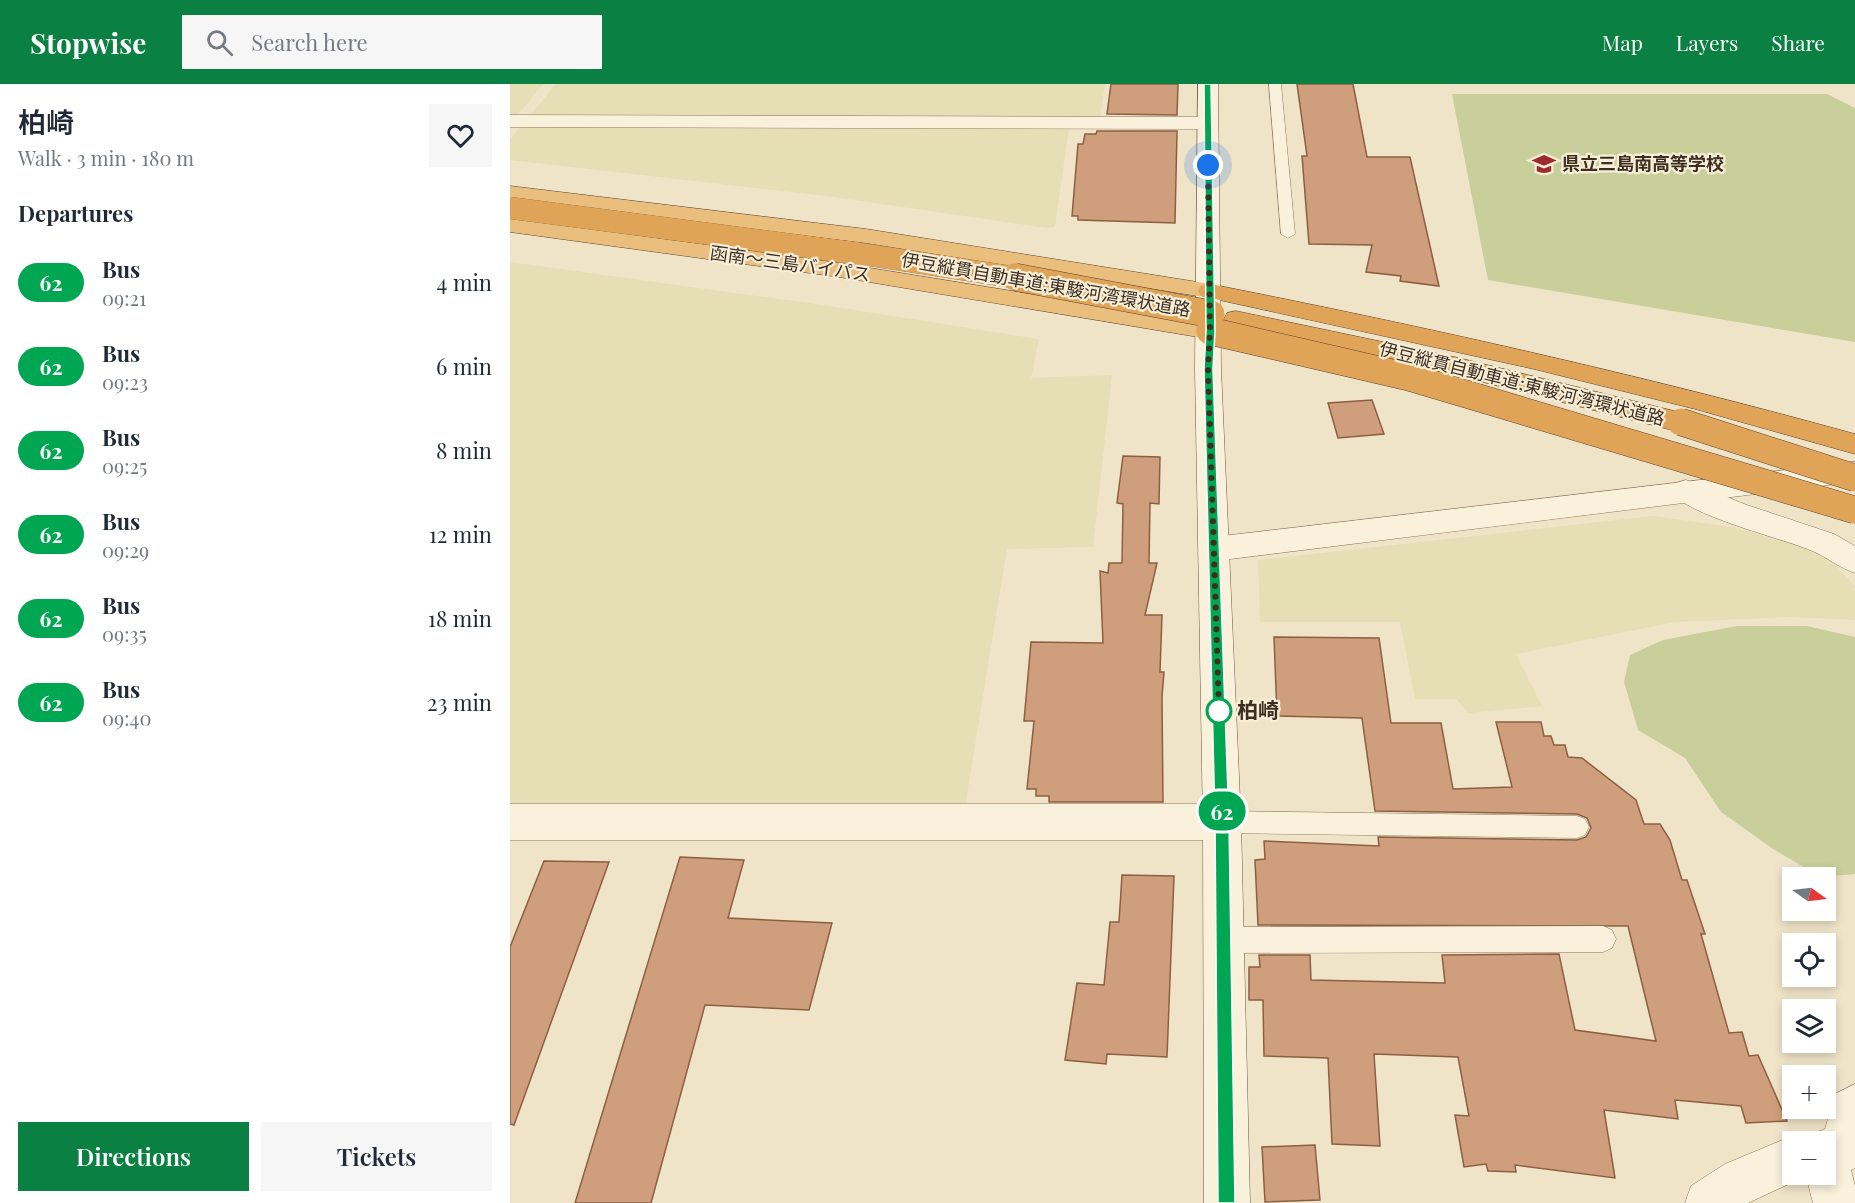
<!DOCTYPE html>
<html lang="en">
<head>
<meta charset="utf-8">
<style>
	:root { --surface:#fff; --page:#f6f6f7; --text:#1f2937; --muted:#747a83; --accent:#0b8043 }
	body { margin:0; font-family:"Playfair Display","Noto Sans JP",serif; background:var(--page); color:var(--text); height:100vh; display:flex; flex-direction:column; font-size:22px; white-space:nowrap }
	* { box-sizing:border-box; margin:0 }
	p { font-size:20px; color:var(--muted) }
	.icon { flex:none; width:33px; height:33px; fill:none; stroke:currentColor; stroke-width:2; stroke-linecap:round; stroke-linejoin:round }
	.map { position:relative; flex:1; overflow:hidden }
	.drawer { display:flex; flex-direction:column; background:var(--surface); width:510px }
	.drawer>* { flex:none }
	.badge { padding:0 12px; border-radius:20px; font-size:21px; line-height:39px }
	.needle { width:39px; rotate:104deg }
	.controls { position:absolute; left:1272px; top:783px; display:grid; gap:12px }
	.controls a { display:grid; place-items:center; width:54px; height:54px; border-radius:0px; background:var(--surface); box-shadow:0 3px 9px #0003; font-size:30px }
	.you { position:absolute; width:30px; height:30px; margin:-15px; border:4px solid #fff; border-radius:50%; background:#1a73e8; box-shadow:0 0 0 9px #1a73e833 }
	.map>.badge { position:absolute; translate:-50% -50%; box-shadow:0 0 0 3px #fff }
	h2 { padding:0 18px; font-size:22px; line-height:54px }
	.round { display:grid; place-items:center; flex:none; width:63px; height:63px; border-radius:0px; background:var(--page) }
	.summary { display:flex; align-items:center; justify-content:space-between; height:102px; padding:0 18px }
	h1 { font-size:28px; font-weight:600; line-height:45px }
	.cta { display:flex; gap:12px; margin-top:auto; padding:12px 18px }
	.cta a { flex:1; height:69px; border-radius:0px; background:var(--accent); color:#fff; font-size:24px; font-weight:600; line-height:69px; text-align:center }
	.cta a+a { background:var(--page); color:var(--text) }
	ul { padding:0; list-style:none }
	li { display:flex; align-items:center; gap:18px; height:84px; padding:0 18px }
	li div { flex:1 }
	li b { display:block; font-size:22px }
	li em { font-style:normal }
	li .badge { min-width:66px; font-weight:700; text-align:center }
	header { display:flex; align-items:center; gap:36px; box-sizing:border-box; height:84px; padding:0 30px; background:var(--accent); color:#fff }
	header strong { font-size:28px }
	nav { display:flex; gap:33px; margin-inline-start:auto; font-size:21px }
	.search { width:420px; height:54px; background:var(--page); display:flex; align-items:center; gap:15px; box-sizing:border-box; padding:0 21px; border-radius:0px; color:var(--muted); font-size:22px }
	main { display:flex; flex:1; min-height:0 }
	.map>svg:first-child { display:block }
</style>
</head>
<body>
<header>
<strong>Stopwise</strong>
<div class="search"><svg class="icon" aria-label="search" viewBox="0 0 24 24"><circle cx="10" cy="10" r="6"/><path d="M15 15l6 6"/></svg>Search here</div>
<nav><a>Map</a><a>Layers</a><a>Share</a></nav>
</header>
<main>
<section class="drawer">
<div class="summary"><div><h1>柏崎</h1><p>Walk · 3 min · 180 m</p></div><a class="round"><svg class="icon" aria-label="heart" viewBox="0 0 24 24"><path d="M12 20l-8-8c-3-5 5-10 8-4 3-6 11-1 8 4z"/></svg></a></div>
<h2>Departures</h2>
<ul>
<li><span class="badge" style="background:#00a651;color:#fff">62</span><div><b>Bus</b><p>09:21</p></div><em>4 min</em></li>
<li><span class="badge" style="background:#00a651;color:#fff">62</span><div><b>Bus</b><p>09:23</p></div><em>6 min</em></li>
<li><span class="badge" style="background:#00a651;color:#fff">62</span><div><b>Bus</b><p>09:25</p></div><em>8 min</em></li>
<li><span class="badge" style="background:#00a651;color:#fff">62</span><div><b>Bus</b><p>09:29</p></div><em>12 min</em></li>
<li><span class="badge" style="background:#00a651;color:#fff">62</span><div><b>Bus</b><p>09:35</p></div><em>18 min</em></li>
<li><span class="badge" style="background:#00a651;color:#fff">62</span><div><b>Bus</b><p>09:40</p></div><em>23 min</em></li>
</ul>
<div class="cta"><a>Directions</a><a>Tickets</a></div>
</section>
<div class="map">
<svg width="1345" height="1119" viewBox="0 0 1345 1119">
	<rect width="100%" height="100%" fill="#f0e4c8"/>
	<!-- farmland -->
	<g fill="#e6deb5">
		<polygon points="0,0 33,0 6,33 0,33"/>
		<polygon points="46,0 595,0 590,35 20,32"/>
		<polygon points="12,41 559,44 545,143 537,144 316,112 0,76 0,55"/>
		<polygon points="0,178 313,221 529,255 521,294 602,291 583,463 497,465 455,723 0,726"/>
		<polygon points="1143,432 1222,443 1315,470 1345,502 1345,536 1280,533 1165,538 1006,570 1032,622 959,629 946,615 905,615 890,538 750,538 748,476"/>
	</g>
	<!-- green -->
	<g fill="#c9cf9b">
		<polygon points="942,10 1317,10 1345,24 1345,258 978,196"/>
		<polygon points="1227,542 1297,542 1345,553 1345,790 1311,793 1263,765 1211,728 1175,674 1128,646 1114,598 1120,571 1153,556"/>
	</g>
	<!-- building -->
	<g fill="#cf9f7d" stroke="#8d5f41" stroke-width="1.5">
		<polygon points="601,0 668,0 667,31 597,30"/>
		<polygon points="787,0 843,0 857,73 900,73 929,202 890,197 891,192 856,188 862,161 799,160 792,72 797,72"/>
		<polygon points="587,47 667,47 665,139 568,136 568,132 562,132 568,60 573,60 575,50 586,50"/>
		<polygon points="862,316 874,350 828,354 818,319"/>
		<polygon points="613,372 650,373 649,420 640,419 639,479 647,479 635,531 652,531 650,588 654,588 652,613 653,718 539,718 539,712 526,712 526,705 517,705 524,637 514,637 521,558 593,559 590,487 598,489 599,479 612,479 613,420 607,419"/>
		<polygon points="764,553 869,554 881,639 931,639 943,705 1002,703 986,638 1031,638 1034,652 1041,652 1044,661 1055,661 1058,673 1072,674 1126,716 1134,740 1150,740 1160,756 1172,796 1177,796 1195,850 1191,850 1219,949 1232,948 1239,972 1248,971 1277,1037 1236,1039 1231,1022 1165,1016 1168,1035 1094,1026 1105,1094 1005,1081 1006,1088 978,1087 976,1080 954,1083 945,1031 959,1032 948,973 864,970 870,1062 822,1060 818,974 754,972 753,916 739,916 739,883 750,883 749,871 800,871 801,896 935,899 932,871 1049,870 1065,946 1146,957 1118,842 748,841 745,776 755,775 754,757 869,762 868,753 1067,756 1076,753 1081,744 1077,734 1067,730 865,727 852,634 767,632"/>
		<polygon points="170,773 234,776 218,834 322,839 299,926 195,921 141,1119 65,1119"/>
		<polygon points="34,777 99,778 4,1041 0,1040 0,863"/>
		<polygon points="612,791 664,792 657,973 597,970 596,980 555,976 567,899 594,901 600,838 609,838"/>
		<polygon points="805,1061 810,1116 755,1118 752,1063"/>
	</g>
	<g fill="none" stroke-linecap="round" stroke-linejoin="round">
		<!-- service casing -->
		<g stroke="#8d765c" stroke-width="1">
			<g id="service">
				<polygon points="759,0 771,0 785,150 778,154 771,150"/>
				<polygon points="712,727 1067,732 1075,735 1079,743 1075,751 1067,754 712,749 704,746 700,738 704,730"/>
				<polygon points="1093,842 1102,846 1106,855 1102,864 1093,868 713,869 704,865 700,856 704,847 713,843"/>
			</g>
		</g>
		<!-- minor casing -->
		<g stroke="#8d765c" stroke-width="1">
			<g id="minor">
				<polygon points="0,31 697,33 704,35 707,39 704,43 697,45 0,43"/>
				<path d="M 1176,396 L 1234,420 L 1324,450 L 1345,462 L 1345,489 C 1329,484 1316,472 1300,466 C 1271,454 1175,431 1161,407 L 1166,399 Z"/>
				<polygon points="0,720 712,720 725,726 731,738 725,750 712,756 0,756"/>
				<polygon points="1345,1000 1345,1084 1341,1086 1345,1102 1345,1119 1303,1119 1296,1092 1238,1119 1175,1119 1181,1102 1215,1080 1282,1052 1295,1058 1282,1058 1282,1090 1316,1090 1316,1058 1297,1058 1300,1051 1315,1045 1325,1010"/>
			</g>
		</g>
		<!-- tertiary casing -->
		<g stroke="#8d765c" stroke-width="1">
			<polygon id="tertiary" points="1345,378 1343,398 704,477 693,473 689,465 693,457 704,453"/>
		</g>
		<!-- secondary casing -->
		<g stroke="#6f573f" stroke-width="1">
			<polygon id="secondary" points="688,0 708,0 711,285 731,738 740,1119 694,1119 693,738 685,285"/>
		</g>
		<!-- trunk casing -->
		<g stroke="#5b4430" stroke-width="1">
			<g id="trunk">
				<polygon points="0,102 356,145 700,200 709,202 712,207 709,212 700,214 356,159 0,116"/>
				<polygon points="0,134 329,179 700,239 709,241 713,247 709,253 700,255 329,193 0,148"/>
			</g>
		</g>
		<!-- motorway casing -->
		<g stroke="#5b4430" stroke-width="1">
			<g id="motorway">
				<path d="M 700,200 C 917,243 1132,291 1345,350 L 1345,370 L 1185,325 L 1024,285 L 691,212 L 688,207 L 691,202 Z"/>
				<polygon points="726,227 949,274 1201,336 1211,339 1215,346 1211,353 1201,356 949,292 717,241 714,235 717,229"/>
			</g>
		</g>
		<!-- service -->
		<use href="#service" fill="#faf1dc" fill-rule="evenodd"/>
		<!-- minor -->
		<use href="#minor" fill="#faf1dc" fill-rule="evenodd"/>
		<!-- tertiary -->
		<use href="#tertiary" fill="#faf1dc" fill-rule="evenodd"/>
		<!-- secondary -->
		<use href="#secondary" fill="#faf1dc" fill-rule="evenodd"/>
		<!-- trunk -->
		<use href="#trunk" fill="#eabe7c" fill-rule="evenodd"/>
		<!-- motorway -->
		<use href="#motorway" fill="#e0a458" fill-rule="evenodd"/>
		<!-- motorway-bridge-far1 casing -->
		<g stroke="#5b4430" stroke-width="22" stroke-linecap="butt">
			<polyline id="motorway-bridge-far1" points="0,124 352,170 515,195"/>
		</g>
		<!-- motorway-bridge casing -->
		<g stroke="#5b4430" stroke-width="28" stroke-linecap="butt">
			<g id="motorway-bridge">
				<polyline points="505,193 701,230"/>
				<polyline points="700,247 899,293 1345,426"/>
				<polyline points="1171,338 1345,394"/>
			</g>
		</g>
		<!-- motorway-bridge-far1 -->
		<use href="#motorway-bridge-far1" stroke="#e0a458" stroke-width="22"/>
		<!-- motorway-bridge -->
		<use href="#motorway-bridge" stroke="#e0a458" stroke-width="27"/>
	</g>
	<!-- line -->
	<polygon fill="#00a651" stroke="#fff" stroke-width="1.5" points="694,0 701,0 705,247 703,285 719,738 725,1119 708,1119 705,738 694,285 696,247"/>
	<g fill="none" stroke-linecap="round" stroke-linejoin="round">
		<!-- walk -->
		<polyline stroke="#3d2e20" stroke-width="6" stroke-dasharray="0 10.8" points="698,81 700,247 698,285 709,627"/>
	</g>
	<!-- icons -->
	<defs>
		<g id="school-bare" transform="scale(1.8)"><path d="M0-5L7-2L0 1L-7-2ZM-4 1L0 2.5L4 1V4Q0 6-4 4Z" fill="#9e2a2b" stroke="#f7eed8" stroke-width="2.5" paint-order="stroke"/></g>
	</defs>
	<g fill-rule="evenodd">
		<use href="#school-bare" x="1034" y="80"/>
	</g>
	<!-- markers -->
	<circle fill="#fff" stroke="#00a651" stroke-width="3" cx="709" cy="627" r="12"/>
	<g text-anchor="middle" stroke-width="4.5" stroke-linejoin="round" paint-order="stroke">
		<!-- far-poi labels -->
		<g font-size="18" font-weight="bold" fill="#3d2e20" stroke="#f7eed8" text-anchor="start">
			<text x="1052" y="86">県立三島南高等学校</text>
		</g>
		<!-- far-street labels -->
		<g font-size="18" fill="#3d2e20" stroke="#f7eed8">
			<text transform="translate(280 180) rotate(8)" y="6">函南～三島バイパス</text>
			<text transform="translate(536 201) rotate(10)" y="6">伊豆縦貫自動車道;東駿河湾環状道路</text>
			<text transform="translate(1012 300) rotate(14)" y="6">伊豆縦貫自動車道;東駿河湾環状道路</text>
		</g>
		<!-- stop labels -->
		<g font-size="21" font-weight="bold" fill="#3d2e20" stroke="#f7eed8" text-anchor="start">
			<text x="727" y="634">柏崎</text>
		</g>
	</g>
</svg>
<div class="controls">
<a><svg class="needle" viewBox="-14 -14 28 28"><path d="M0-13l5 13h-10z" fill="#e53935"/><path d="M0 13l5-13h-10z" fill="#747a83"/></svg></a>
<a><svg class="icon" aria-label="locate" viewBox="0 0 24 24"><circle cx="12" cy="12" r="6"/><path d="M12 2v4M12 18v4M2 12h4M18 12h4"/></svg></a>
<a><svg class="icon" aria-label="layers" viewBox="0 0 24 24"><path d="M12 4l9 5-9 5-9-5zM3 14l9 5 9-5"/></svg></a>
<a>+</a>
<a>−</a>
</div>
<div class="you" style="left:698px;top:81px"></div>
<b class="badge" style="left:712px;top:727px;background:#00a651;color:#fff">62</b>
</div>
</main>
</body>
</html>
